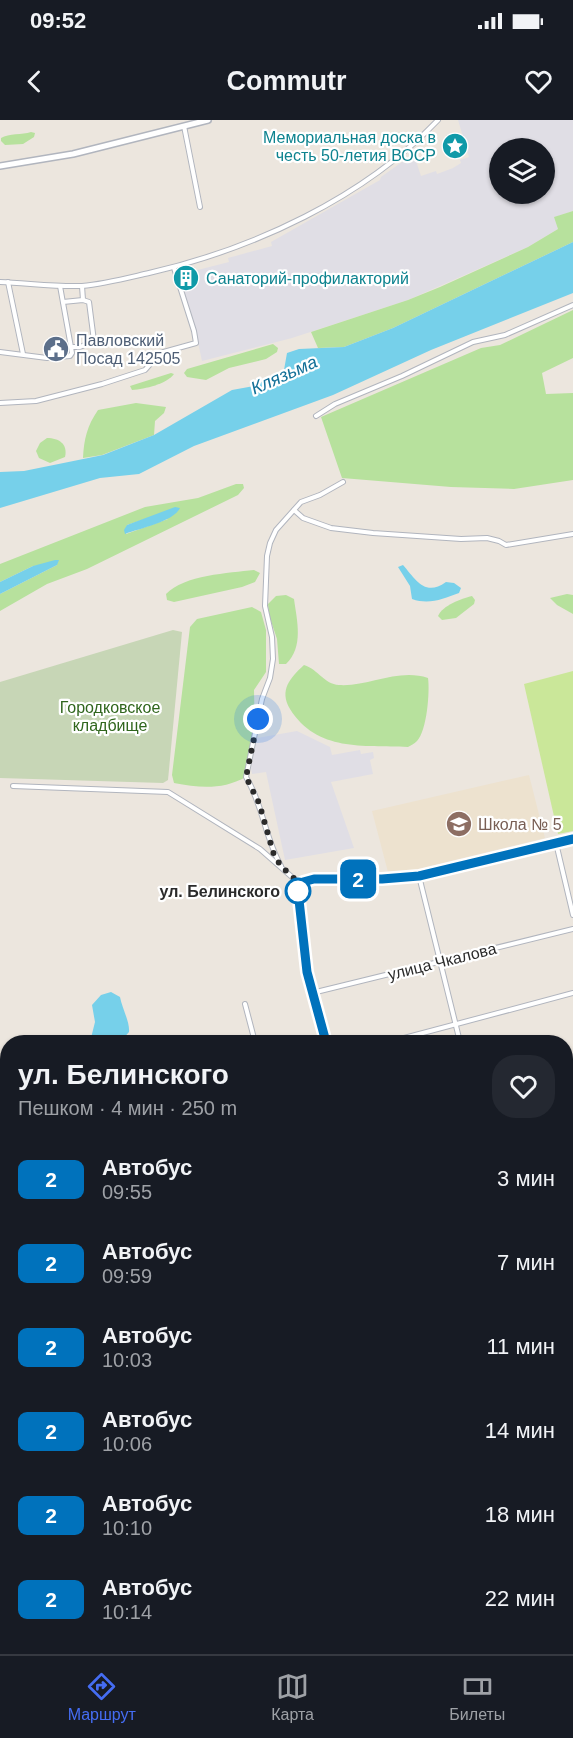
<!DOCTYPE html>
<html lang="ru">
<head>
<meta charset="utf-8">
<style>
	:root { --surface:#171b24; --page:#242831; --text:#f1f3f6; --muted:#9ea1a6; --line:#363941; --accent:#456df3 }
	body { margin:0; font-family:Helvetica,sans-serif; background:var(--page); color:var(--text); height:100vh; display:flex; flex-direction:column; font-size:22px; white-space:nowrap }
	* { box-sizing:border-box; margin:0 }
	p { font-size:20px; color:var(--muted) }
	.icon { flex:none; width:33px; height:33px; fill:none; stroke:currentColor; stroke-width:2; stroke-linecap:round; stroke-linejoin:round }
	.map { position:relative; flex:1; overflow:hidden }
	.side { position:absolute; left:0px; top:915px; width:573px; height:620px; display:flex; flex-direction:column; background:var(--surface); border-radius:24px 24px 0 0; box-shadow:0 2px 4px #0004 }
	.side>* { flex:none }
	.badge { padding:0 12px; border-radius:9px; font-size:21px; line-height:39px }
	.fabs { position:absolute; left:489px; top:18px; display:grid; gap:12px }
	.fabs a { display:grid; place-items:center; width:66px; height:66px; border-radius:50%; background:var(--surface); box-shadow:0 2px 4px #0004; font-size:30px }
	.you { position:absolute; width:30px; height:30px; margin:-15px; border:4px solid #fff; border-radius:50%; background:#1a73e8; box-shadow:0 0 0 9px #1a73e833 }
	.map>.badge { position:absolute; translate:-50% -50%; box-shadow:0 0 0 3px #fff }
	.round { display:grid; place-items:center; flex:none; width:63px; height:63px; border-radius:24px; background:var(--page) }
	.overview { display:flex; align-items:center; justify-content:space-between; height:102px; padding:0 18px }
	h1 { font-size:28px; font-weight:700; line-height:45px }
	ul { padding:0; list-style:none }
	li { display:flex; align-items:center; gap:18px; height:84px; padding:0 18px }
	li div { flex:1 }
	li b { display:block; font-size:22px }
	li em { font-style:normal }
	li .badge { min-width:66px; font-weight:700; text-align:center }
	.status { display:flex; justify-content:space-between; align-items:center; height:42px; padding:0 30px; background:var(--surface); direction:ltr }
	.status svg { height:16px; fill:currentColor }
	header { display:flex; justify-content:space-between; align-items:center; height:78px; padding:0 18px; background:var(--surface); font-size:27px; font-weight:700 }
	.dock { display:flex; justify-content:space-around; align-items:center; height:84px; border-top:2px solid var(--line); background:var(--surface); font-size:16px; color:var(--muted) }
	.dock a { display:grid; justify-items:center; gap:3px }
	.dock .selected { color:var(--accent) }
	.map>svg:first-child { display:block }
</style>
</head>
<body>
<div class="status"><b>09:52</b><svg viewBox="0 0 49 12"><path d="M0 12V9h3v3zM5 12V6h3v6zM10 12V3h3v9zM15 12V0h3v12zM26 1h20v11H26zM47 4h2v5h-2z"/></svg></div>
<header><svg class="icon" aria-label="back" viewBox="0 0 24 24"><path d="M15 5l-7 7 7 7"/></svg>Commutr<svg class="icon" aria-label="heart" viewBox="0 0 24 24"><path d="M12 20l-8-8c-3-5 5-10 8-4 3-6 11-1 8 4z"/></svg></header>
<div class="map">
<svg width="573" height="1534" viewBox="0 0 573 1534">
	<rect width="100%" height="100%" fill="#ece6de"/>
	<!-- industrial -->
	<g fill="#e0dee5" fill-rule="evenodd">
		<path d="M 458,0 L 573,0 L 573,91 L 555,97 L 558,109 L 528,127 L 408,180 L 292,218 L 202,241 L 193,199 L 178,155 L 229,142 L 228,138 L 272,126 L 271,122 L 380,60 L 381,57 L 409,37 L 416,41 L 421,56 L 436,51 L 437,54 L 453,48 L 461,43 L 460,40 L 469,37 ZM 500,28 L 544,28 L 544,74 L 500,74 Z"/>
		<polygon points="297,611 330,627 332,635 360,630 361,634 373,632 374,638 370,640 373,654 331,662 354,728 285,740 266,652 252,654 251,648 257,618"/>
	</g>
	<!-- education -->
	<polygon fill="#ede2cf" points="529,655 545,718 389,756 372,691"/>
	<!-- green -->
	<g fill="#b7e19d" fill-rule="evenodd">
		<path d="M 31,12 L 35,13 L 34,17 L 23,24 L 5,25 L 1,21 L 1,18 C 9,13 22,15 31,12 Z"/>
		<polygon points="573,91 573,122 393,208 344,227 318,228 311,212 408,180 440,167 528,127 558,109 554,97"/>
		<polygon points="573,190 573,238 542,253 546,274 573,273 573,360 514,369 451,367 342,358 321,297 481,228 500,225"/>
		<polygon points="273,224 278,228 277,232 266,239 229,248 206,260 187,257 184,253 187,249"/>
		<path d="M 171,253 L 174,254 C 167,264 145,269 132,270 L 130,266 Z"/>
		<path d="M 136,283 L 166,287 L 164,293 L 155,301 L 154,315 L 102,335 L 83,338 C 84,319 87,306 98,290 Z"/>
		<path d="M 47,318 C 59,318 68,324 65,337 L 50,343 L 39,338 L 36,331 L 40,323 Z"/>
		<path d="M 236,364 L 243,364 L 244,368 L 238,375 L 87,449 L 47,464 L 0,491 L 0,474 L 57,445 L 33,446 L 0,462 L 0,444 L 145,387 L 198,378 ZM 148,398 L 168,399 L 126,414 L 127,405 Z"/>
		<path d="M 254,450 L 260,453 L 255,462 L 242,467 L 174,482 L 167,480 L 166,474 C 184,455 229,453 254,450 Z"/>
		<polygon points="567,474 573,475 573,494 557,485 550,478"/>
		<path d="M 286,475 L 294,479 C 297,501 304,527 286,544 L 279,544 L 277,519 L 269,495 L 268,484 L 276,476 Z"/>
		<path d="M 472,476 L 475,480 L 474,484 L 456,498 L 442,500 L 438,496 C 443,485 461,479 472,476 Z"/>
		<path d="M 252,487 L 261,492 L 266,510 L 266,552 L 254,570 L 255,618 L 246,657 C 222,670 200,668 174,663 L 172,655 L 190,507 L 197,499 Z"/>
		<path d="M 304,545 C 319,550 324,564 339,565 C 368,567 398,548 428,558 C 430,571 427,611 417,621 C 414,624 411,625 408,627 C 363,625 317,632 290,589 C 279,570 290,558 304,545 Z"/>
		<polygon points="0,966 8,967 8,1465 0,1474"/>
		<polygon points="566,1483 573,1492 573,1534 0,1534 0,1504 7,1497 8,1527 566,1527"/>
	</g>
	<!-- cemetery -->
	<polygon fill="#c7d6b6" points="173,510 182,512 168,660 163,663 0,658 0,562"/>
	<!-- pitch -->
	<polygon fill="#cae799" points="573,551 573,711 558,714 524,564"/>
	<!-- water -->
	<g fill="#76d0ea">
		<polygon points="573,122 573,173 431,230 333,275 194,326 139,354 100,358 0,388 0,352 24,351 103,335 154,315 232,270 254,266 284,250 287,233 299,229 344,227 393,208"/>
		<path d="M 175,387 L 180,388 C 173,402 140,408 125,414 L 124,410 L 127,405 Z"/>
		<polygon points="55,440 59,440 57,445 0,474 0,462 33,446"/>
		<path d="M 403,445 C 416,460 425,477 446,462 L 454,463 L 461,468 L 459,473 C 443,479 429,485 412,479 L 410,466 L 398,447 Z"/>
		<path d="M 111,872 L 120,877 C 122,888 130,902 129,912 L 120,922 L 90,922 L 95,902 L 92,885 L 101,875 Z"/>
	</g>
	<g fill="none" stroke-linecap="round" stroke-linejoin="round">
		<!-- minor casing -->
		<g stroke="#b1b5be" stroke-width="6">
			<g id="minor">
				<polyline points="184,6 200,87"/>
				<path d="M 0,162 C 27,163 55,167 82,166 C 104,164 127,158 149,153 C 253,129 364,78 438,0"/>
				<polyline points="8,162 23,234"/>
				<polyline points="82,166 83,180"/>
				<polyline points="63,182 83,180 89,182 94,221 80,227 71,227"/>
				<polyline points="0,232 47,238 70,236 72,233 71,227 60,166"/>
				<polyline points="0,283 36,281 102,264 145,250 160,233 196,223 194,211 174,148"/>
				<polyline points="316,296 335,284 402,256 473,222 505,215 573,185"/>
				<polyline points="294,390 303,398 331,408 373,413 461,419 487,418 499,421 506,425 573,414"/>
				<polyline points="13,666 168,672 260,729 301,765"/>
				<polyline points="556,723 573,795"/>
				<path d="M 281,746 C 265,718 263,685 246,657 L 262,579 L 270,558 L 273,539 L 272,517 L 265,486 L 267,436 L 270,423 L 276,410 L 301,382 L 320,375 L 343,362"/>
				<polyline points="419,756 460,922"/>
				<polyline points="301,764 314,759 382,759 419,756 573,719"/>
				<polyline points="301,765 298,771 307,852 326,922"/>
				<polyline points="312,873 573,809"/>
				<polyline points="245,884 255,922"/>
				<polyline points="389,922 573,873"/>
				<polyline points="566,959 573,957"/>
				<polyline points="566,1069 573,1066"/>
				<polyline points="566,1168 573,1166"/>
				<polyline points="566,1320 573,1347"/>
			</g>
		</g>
		<!-- tertiary casing -->
		<g stroke="#b1b5be" stroke-width="8">
			<g id="tertiary">
				<polyline points="0,46 73,34 208,0"/>
				<polyline points="566,1427 573,1431"/>
				<polyline points="0,1490 8,1481"/>
			</g>
		</g>
		<!-- minor -->
		<use href="#minor" stroke="#fff" stroke-width="4"/>
		<!-- tertiary -->
		<use href="#tertiary" stroke="#fff" stroke-width="5"/>
	</g>
	<g fill="none" stroke-linecap="round" stroke-linejoin="round">
		<!-- line casing -->
		<g stroke="#fff" stroke-width="14">
			<polyline id="line" points="326,922 307,852 298,771 303,762 314,759 382,759 419,756 573,719"/>
		</g>
		<!-- line -->
		<use href="#line" stroke="#0072bc" stroke-width="9"/>
		<!-- walk -->
		<polyline stroke="#2b2b2b" stroke-width="6" stroke-dasharray="0 10.8" points="258,599 246,657 259,683 274,735 281,746 301,765 298,771"/>
	</g>
	<!-- icons -->
	<defs>
		<g id="sight-disc" transform="scale(1.35)"><circle r="9.5" fill="#0f9aa8" stroke="#fff"/><path d="M0-6L1.8-2.2L6-1.7L2.9 1.2L3.7 5.4L0 3.3L-3.7 5.4L-2.9 1.2L-6-1.7L-1.8-2.2Z" fill="#fff"/></g>
		<g id="building-disc" transform="scale(1.35)"><circle r="9.5" fill="#0f9aa8" stroke="#fff"/><path d="M-4-6H4V6H1V3H-1V6H-4ZM-2.5-4.3h1.7v1.8h-1.7ZM.8-4.3h1.7v1.8H.8ZM-2.5-1h1.7V.8h-1.7ZM.8-1h1.7V.8H.8Z" fill="#fff"/></g>
		<g id="civic-disc" transform="scale(1.35)"><circle r="9.5" fill="#5c6f8a" stroke="#fff"/><path d="M-.6-6.5H3V-4.5H.6V-3L4-1V1h2V6H-6V1h2V-1L-.6-3ZM-1.2 2.5V6h2.4V2.5Z" fill="#fff"/></g>
		<g id="school-disc" transform="scale(1.35)"><circle r="9.5" fill="#8d6e63" stroke="#fff"/><path d="M0-5L7-2L0 1L-7-2ZM-4 1L0 2.5L4 1V4Q0 6-4 4Z" fill="#fff"/></g>
	</defs>
	<g fill-rule="evenodd">
		<use href="#sight-disc" x="455" y="26"/>
		<use href="#building-disc" x="186" y="158"/>
		<use href="#civic-disc" x="56" y="229"/>
		<use href="#school-disc" x="459" y="704"/>
	</g>
	<!-- markers -->
	<circle fill="#fff" stroke="#0072bc" stroke-width="3" cx="298" cy="771" r="12"/>
	<g text-anchor="middle" stroke-width="4.5" stroke-linejoin="round" paint-order="stroke">
		<!-- culture labels -->
		<g font-size="16" fill="#0d838f" stroke="#fff" text-anchor="end">
			<text x="436" y="23">Мемориальная доска в<tspan x="436" dy="18">честь 50-летия ВОСР</tspan></text>
			<text x="206" y="164" text-anchor="start">Санаторий-профилакторий</text>
		</g>
		<!-- service labels -->
		<g font-size="16" fill="#4e5e75" stroke="#fff" text-anchor="start">
			<text x="76" y="226">Павловский<tspan x="76" dy="18">Посад 142505</tspan></text>
		</g>
		<!-- park labels -->
		<g font-size="16" fill="#30661d" stroke="#fff">
			<text x="110" y="593">Городковское<tspan x="110" dy="18">кладбище</tspan></text>
		</g>
		<!-- education labels -->
		<g font-size="16" fill="#785e54" stroke="#fff" text-anchor="start">
			<text x="478" y="710">Школа № 5</text>
		</g>
		<!-- stop labels -->
		<g font-size="16" font-weight="bold" fill="#2b2b2b" stroke="#fff" text-anchor="end">
			<text x="280" y="777">ул. Белинского</text>
		</g>
		<!-- street labels -->
		<g font-size="16" fill="#2b2b2b" stroke="#fff">
			<text transform="translate(442 841) rotate(-14)" y="6">улица Чкалова</text>
		</g>
		<!-- water labels -->
		<g font-size="18" font-style="italic" fill="#137098" stroke="#fff">
			<text transform="translate(284 255) rotate(-24)" y="6">Клязьма</text>
		</g>
	</g>
</svg>
<div class="fabs">
<a><svg class="icon" aria-label="layers" viewBox="0 0 24 24"><path d="M12 4l9 5-9 5-9-5zM3 14l9 5 9-5"/></svg></a>
</div>
<div class="you" style="left:258px;top:599px"></div>
<b class="badge" style="left:358px;top:759px;background:#0072bc;color:#fff">2</b>
<section class="side">
<div class="overview"><div><h1>ул. Белинского</h1><p>Пешком · 4 мин · 250 m</p></div><a class="round"><svg class="icon" aria-label="heart" viewBox="0 0 24 24"><path d="M12 20l-8-8c-3-5 5-10 8-4 3-6 11-1 8 4z"/></svg></a></div>
<ul>
<li><span class="badge" style="background:#0072bc;color:#fff">2</span><div><b>Автобус</b><p>09:55</p></div><em>3 мин</em></li>
<li><span class="badge" style="background:#0072bc;color:#fff">2</span><div><b>Автобус</b><p>09:59</p></div><em>7 мин</em></li>
<li><span class="badge" style="background:#0072bc;color:#fff">2</span><div><b>Автобус</b><p>10:03</p></div><em>11 мин</em></li>
<li><span class="badge" style="background:#0072bc;color:#fff">2</span><div><b>Автобус</b><p>10:06</p></div><em>14 мин</em></li>
<li><span class="badge" style="background:#0072bc;color:#fff">2</span><div><b>Автобус</b><p>10:10</p></div><em>18 мин</em></li>
<li><span class="badge" style="background:#0072bc;color:#fff">2</span><div><b>Автобус</b><p>10:14</p></div><em>22 мин</em></li>
</ul>
</section>
</div>
<nav class="dock">
<a class="selected"><svg class="icon" aria-label="directions" viewBox="0 0 24 24"><path d="M12 3l9 9-9 9-9-9zM9 14v-3h6M13 9l2 2-2 2"/></svg>Маршрут</a>
<a><svg class="icon" aria-label="map" viewBox="0 0 24 24"><path d="M3 6l6-2 6 2 6-2v14l-6 2-6-2-6 2zM9 4v14M15 6v14"/></svg>Карта</a>
<a><svg class="icon" aria-label="tickets" viewBox="0 0 24 24"><path d="M3 7h18v10H3zM15 7v10"/></svg>Билеты</a>
</nav>
</body>
</html>
